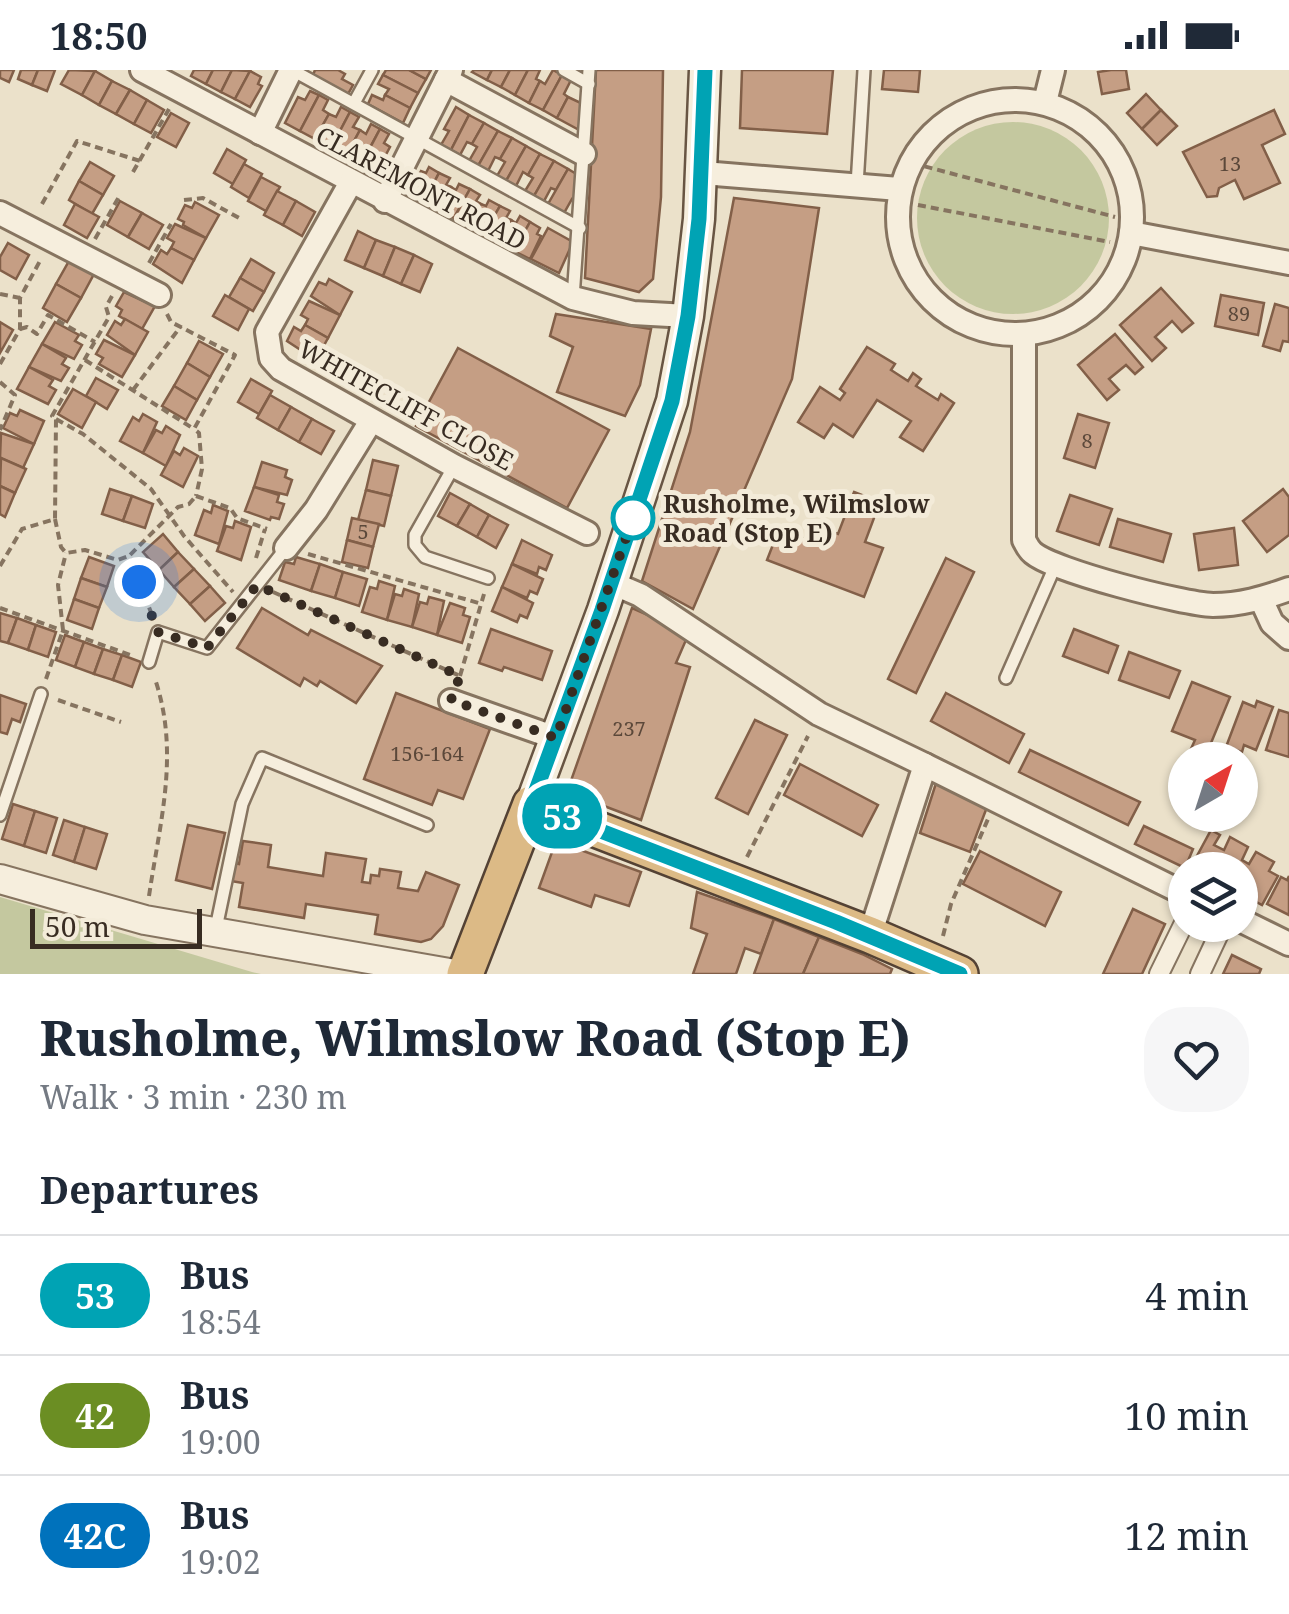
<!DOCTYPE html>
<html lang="en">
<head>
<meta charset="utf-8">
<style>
	:root { --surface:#fff; --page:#f6f6f7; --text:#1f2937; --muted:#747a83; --line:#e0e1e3 }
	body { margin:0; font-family:"Noto Serif",serif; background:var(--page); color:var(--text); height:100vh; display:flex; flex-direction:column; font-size:38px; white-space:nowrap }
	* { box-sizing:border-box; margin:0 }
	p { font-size:32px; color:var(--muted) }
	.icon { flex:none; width:55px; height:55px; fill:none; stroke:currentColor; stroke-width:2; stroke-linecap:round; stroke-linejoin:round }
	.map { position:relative; height:904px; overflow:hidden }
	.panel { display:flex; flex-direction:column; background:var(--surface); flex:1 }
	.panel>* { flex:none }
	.badge { padding:0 20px; border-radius:32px; font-size:35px; line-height:65px }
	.needle { width:65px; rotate:39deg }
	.tools { position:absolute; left:1168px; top:672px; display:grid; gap:20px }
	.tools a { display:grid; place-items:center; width:90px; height:90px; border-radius:50%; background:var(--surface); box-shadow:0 2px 8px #0004; font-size:50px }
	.scale { position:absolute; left:30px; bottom:25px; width:172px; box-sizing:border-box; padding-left:10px; border:5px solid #382c22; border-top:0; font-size:28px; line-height:35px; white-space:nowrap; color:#382c22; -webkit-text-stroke:8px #f3ebd9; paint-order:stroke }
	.you { position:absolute; width:50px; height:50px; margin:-25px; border:8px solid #fff; border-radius:50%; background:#1a73e8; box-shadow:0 0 0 15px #1a73e833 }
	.map>.badge { position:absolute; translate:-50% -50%; box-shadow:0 0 0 5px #fff }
	h2 { padding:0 40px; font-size:38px; line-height:90px }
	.round { display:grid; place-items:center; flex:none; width:105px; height:105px; border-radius:40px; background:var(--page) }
	.summary { display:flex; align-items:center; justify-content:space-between; height:170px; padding:0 40px }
	h1 { font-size:48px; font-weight:800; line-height:75px }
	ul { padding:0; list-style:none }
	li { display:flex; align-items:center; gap:30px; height:120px; padding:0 40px; border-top:2px solid var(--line) }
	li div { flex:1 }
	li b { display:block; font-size:38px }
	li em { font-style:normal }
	li .badge { min-width:110px; font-weight:700; text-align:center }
	.status { display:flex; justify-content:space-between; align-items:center; height:70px; padding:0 50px; background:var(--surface); direction:ltr }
	.status svg { height:28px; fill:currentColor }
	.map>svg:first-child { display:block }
</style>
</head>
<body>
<div class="status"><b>18:50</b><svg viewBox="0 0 49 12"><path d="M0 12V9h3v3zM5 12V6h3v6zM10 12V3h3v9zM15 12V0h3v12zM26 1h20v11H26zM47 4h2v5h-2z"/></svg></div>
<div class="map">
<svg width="1289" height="904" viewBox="0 0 1289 904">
	<rect width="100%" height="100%" fill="#ebe1ca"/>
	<!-- green -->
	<g fill="#c4c89f">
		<circle cx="1013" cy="148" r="96"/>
		<polygon points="0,827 252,902 261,904 0,904"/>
	</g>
	<!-- building -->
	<g fill="#c59e84" stroke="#825f48" stroke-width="2.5">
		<polygon points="0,0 14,0 9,12 0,8"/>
		<polygon points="21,0 38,0 32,15 18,9"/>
		<polygon points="38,0 55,0 47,21 32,15"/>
		<polygon points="69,0 95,1 82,25 61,14"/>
		<polygon points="194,0 213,0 206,14 191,6"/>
		<polygon points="213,0 232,0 221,22 206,14"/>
		<polygon points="232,0 250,1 235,29 221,22"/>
		<polygon points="315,0 338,0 345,4 342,9 353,15 348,24 313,5"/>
		<polygon points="386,0 409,0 426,9 418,23 383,5"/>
		<polygon points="409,0 431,0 426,9"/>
		<polygon points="474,0 492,0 487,10 472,2"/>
		<polygon points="492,0 510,0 501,17 487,10"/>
		<polygon points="510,0 528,0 515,25 501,17"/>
		<polygon points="528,0 540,0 536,9 540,11 529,33 515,25"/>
		<polygon points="553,0 562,5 543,40 529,33 540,11 545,14"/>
		<polygon points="596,0 663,0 661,127 653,209 639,222 585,208"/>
		<polygon points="742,0 833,0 827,64 740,58"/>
		<polygon points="884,0 920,0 918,22 882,19"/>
		<polygon points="1111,0 1126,0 1129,19 1102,24 1098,2"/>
		<polygon points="95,1 112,11 99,35 82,25"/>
		<polygon points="250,1 261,7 258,14 262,16 250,37 235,29"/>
		<polygon points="383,5 418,23 410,38 385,25 389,19 378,14"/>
		<polygon points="562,5 571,10 564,24 568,27 557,48 543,40"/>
		<polygon points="112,11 130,20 116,44 99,35"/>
		<polygon points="130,20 147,30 134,54 116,44"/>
		<polygon points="310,21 319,25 300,61 285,53 298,27 305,30"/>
		<polygon points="1146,24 1161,40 1142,59 1127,43"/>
		<polygon points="319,25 328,30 323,40 329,44 315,69 300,61"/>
		<polygon points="372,25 383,30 385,25 410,38 403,53 368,34"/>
		<polygon points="568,27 583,34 581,61 557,48"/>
		<polygon points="147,30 164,40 151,63 134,54"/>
		<polygon points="341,37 350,42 331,78 315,69 329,44 336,47"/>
		<polygon points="456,37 469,45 451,80 441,75 449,61 444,59"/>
		<polygon points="1161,40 1177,56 1157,75 1142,59"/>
		<polygon points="1274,40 1285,64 1262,75 1280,113 1244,129 1235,110 1219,118 1217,126 1207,127 1183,82"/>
		<polygon points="350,42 359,47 353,57 360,60 346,86 331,78"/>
		<polygon points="171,43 189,53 176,77 157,67"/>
		<polygon points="469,45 484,53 472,74 467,72 460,85 451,80"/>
		<polygon points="484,53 498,61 478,96 469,91 477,77 472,74"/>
		<polygon points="371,54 380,59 361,94 346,86 360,60 366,64"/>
		<polygon points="380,59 389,64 384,73 390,77 375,105 360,97"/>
		<polygon points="498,61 512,68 500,89 495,87 488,101 478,96"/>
		<polygon points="512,68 526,76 506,111 497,106 505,92 500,89"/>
		<polygon points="526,76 540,84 528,105 523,102 516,116 506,111"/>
		<polygon points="227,79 246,90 233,114 214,103"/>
		<polygon points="540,84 554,91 534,126 525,121 533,108 528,105"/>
		<polygon points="554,91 568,99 556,120 551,118 544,131 534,126"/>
		<polygon points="90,92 114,106 103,125 79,111"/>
		<polygon points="244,94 262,104 249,128 231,117"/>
		<polygon points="429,97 439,103 424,132 409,123 421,101 426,103"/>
		<polygon points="568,99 578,105 576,131 572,129 564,143 548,134"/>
		<polygon points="439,103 450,108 446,115 451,117 439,140 424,132"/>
		<polygon points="261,107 280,117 266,141 248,131"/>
		<polygon points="79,111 103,125 92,144 69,130"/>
		<polygon points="459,114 470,119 454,148 439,140 451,117 456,120"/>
		<polygon points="470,119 480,125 476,131 481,134 469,156 454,148"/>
		<polygon points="277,121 296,131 283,155 264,145"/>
		<polygon points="734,128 819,138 792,309 693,539 642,511 690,362"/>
		<polygon points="489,130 500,136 484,164 469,156 481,134 486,136"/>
		<polygon points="120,131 142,143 128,167 107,155"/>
		<polygon points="296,131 315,142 302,166 283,155"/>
		<polygon points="195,132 219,145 206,168 183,155 184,152 178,149 185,135 192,138"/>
		<polygon points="75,134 99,147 87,168 64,155"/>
		<polygon points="500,136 510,141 506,148 511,150 499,172 484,164"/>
		<polygon points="142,143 163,155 149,179 128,167"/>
		<polygon points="520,146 530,152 514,181 499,172 511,150 516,153"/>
		<polygon points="530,152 540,158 537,164 541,166 530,189 514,181"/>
		<polygon points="175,154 206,168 194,190 171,178 174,172 167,168"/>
		<polygon points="548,158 573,172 559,203 531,189"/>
		<polygon points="358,161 376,170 364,198 345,190"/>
		<polygon points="376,170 395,177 383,206 364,198"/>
		<polygon points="8,173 29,185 16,209 0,200 0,187"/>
		<polygon points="395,177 414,185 401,214 383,206"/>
		<polygon points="171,178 194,190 182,213 153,194 161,180 167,184"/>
		<polygon points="414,185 432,194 420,222 401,214"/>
		<polygon points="251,189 274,203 264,222 240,208"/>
		<polygon points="69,191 94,204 81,228 56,214"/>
		<polygon points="240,208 264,222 253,241 229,227"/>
		<polygon points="329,209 352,222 340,245 311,226 319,212 326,215"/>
		<polygon points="56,214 81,228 67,252 43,238"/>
		<polygon points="1161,218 1193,253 1182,262 1172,251 1155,267 1166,278 1152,291 1120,255"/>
		<polygon points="124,222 155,236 142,259 119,246 122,240 116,236"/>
		<polygon points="225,225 249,239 238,260 213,246"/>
		<polygon points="1221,225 1264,233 1258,265 1215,256"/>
		<polygon points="309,231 340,245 328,268 305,255 308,249 301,245"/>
		<polygon points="1275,234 1289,238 1289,272 1283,271 1280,281 1263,276"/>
		<polygon points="556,244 651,259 640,315 625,346 557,322 573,277 550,266"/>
		<polygon points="125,249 148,262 135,285 107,265 115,251 121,255"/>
		<polygon points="0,252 13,260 0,283"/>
		<polygon points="55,252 79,265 75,271 82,275 74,289 42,274"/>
		<polygon points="305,255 328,268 316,290 287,271 294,257 301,261"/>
		<polygon points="1115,264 1143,297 1135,304 1126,295 1109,309 1119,320 1107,330 1078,295"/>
		<polygon points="104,270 135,285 122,307 99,294 103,288 96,284"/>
		<polygon points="199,271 223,284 210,307 187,293"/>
		<polygon points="42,274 66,288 62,294 69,298 61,311 29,297"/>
		<polygon points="867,277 895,294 891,300 908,311 913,303 921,309 916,316 938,330 941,324 954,333 923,381 900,367 911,351 877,330 853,367 833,354 824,368 798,352 820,317 840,330 845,323 840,319"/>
		<polygon points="458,278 609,360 567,438 416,356"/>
		<polygon points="187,293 210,307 197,330 174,316"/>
		<polygon points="29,297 53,310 49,316 56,320 48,334 17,319"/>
		<polygon points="96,308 118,320 107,339 86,326"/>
		<polygon points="251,309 272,321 259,344 238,332"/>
		<polygon points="174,316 197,330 186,350 162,336"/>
		<polygon points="73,319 96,332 82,358 58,344"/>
		<polygon points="270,325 291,337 278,360 257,348"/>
		<polygon points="291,337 312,349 299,372 278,360"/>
		<polygon points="20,340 44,351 34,374 3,358 10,343 17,346"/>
		<polygon points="143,344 157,352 143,383 120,371 133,347 139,351"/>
		<polygon points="1078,344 1109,353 1095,398 1064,388"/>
		<polygon points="312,349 334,361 321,384 299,372"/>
		<polygon points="166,356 180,365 166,396 143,383 156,360 162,363"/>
		<polygon points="1,363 34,374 23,398 0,388"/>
		<polygon points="184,378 198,386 183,417 161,405 174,381 180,385"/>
		<polygon points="1,388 26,399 15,423 0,416"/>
		<polygon points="373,390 398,396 391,426 366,420"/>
		<polygon points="262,392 287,400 285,407 292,410 287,425 254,417"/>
		<polygon points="0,416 15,423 5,447 0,444"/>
		<polygon points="254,417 279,425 277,432 284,434 279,449 271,447 270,450 245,441"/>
		<polygon points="110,419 132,426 123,451 102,444"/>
		<polygon points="1283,419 1289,427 1289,465 1267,482 1243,451"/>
		<polygon points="366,420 391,426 384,456 358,450"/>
		<polygon points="854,422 880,432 865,472 883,478 864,527 767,490 779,459 817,474 822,458 838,464"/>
		<polygon points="450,423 470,434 457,456 438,446"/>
		<polygon points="1070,425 1112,439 1099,475 1057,461"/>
		<polygon points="132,426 153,434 145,458 123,451"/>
		<polygon points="470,434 489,445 477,467 457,456"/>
		<polygon points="213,435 228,441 219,474 195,465 204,440 211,443"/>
		<polygon points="489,445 508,455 496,478 477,467"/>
		<polygon points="352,448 379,454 373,477 347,470"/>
		<polygon points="1118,449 1171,464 1163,492 1110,477"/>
		<polygon points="235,451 251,457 241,490 217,481 226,456 233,458"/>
		<polygon points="1234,458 1238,495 1199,500 1194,464"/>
		<polygon points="163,464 178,482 159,500 143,482"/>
		<polygon points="347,470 373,477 368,498 342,492"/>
		<polygon points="522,470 552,485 546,500 539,497 537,504 512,494"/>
		<polygon points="178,482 194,499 174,517 159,500"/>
		<polygon points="89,487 114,496 107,517 81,508"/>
		<polygon points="296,487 320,494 311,521 279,510 285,492 294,494"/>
		<polygon points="946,488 974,502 916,623 888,609"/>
		<polygon points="320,494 343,502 335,528 311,521"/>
		<polygon points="512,494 543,509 537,524 530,521 527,528 502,517"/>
		<polygon points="194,499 210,516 190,534 174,517"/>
		<polygon points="343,502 367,509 359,536 335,528"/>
		<polygon points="81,508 107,517 99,538 74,529"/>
		<polygon points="379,511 395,516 387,550 362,542 370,517 377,519"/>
		<polygon points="210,516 225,533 205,551 190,534"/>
		<polygon points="502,517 533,533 527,548 520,545 517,552 492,541"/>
		<polygon points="404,519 419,524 412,557 387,550 395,524 402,526"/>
		<polygon points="429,527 444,531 437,565 412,557 420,532 427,534"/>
		<polygon points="74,529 99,538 92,559 67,550"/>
		<polygon points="450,533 465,538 463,545 470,547 462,573 437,565"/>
		<polygon points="262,538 308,565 311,560 382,596 356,633 320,611 317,616 304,608 300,616 237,578"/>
		<polygon points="632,538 689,563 676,593 690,597 641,750 567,722"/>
		<polygon points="0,543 17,548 8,573 0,571"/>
		<polygon points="17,548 36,555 28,580 8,573"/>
		<polygon points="36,555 56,562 48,587 28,580"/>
		<polygon points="491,559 552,581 542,610 504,597 502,601 479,593"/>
		<polygon points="1074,559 1118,576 1108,603 1063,586"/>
		<polygon points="65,565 84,572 75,597 56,590"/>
		<polygon points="84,572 103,579 94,604 75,597"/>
		<polygon points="103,579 122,585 113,610 94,604"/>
		<polygon points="1129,582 1180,601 1169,628 1119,610"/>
		<polygon points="122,585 141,592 132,617 113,610"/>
		<polygon points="1192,612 1230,627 1204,690 1186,690 1195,670 1172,661"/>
		<polygon points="396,623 490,659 463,729 438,720 432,735 364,709"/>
		<polygon points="946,623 1024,664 1009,693 931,651"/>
		<polygon points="0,625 26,634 20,652 12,649 7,664 0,662"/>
		<polygon points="1257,631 1273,637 1256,680 1244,675 1242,682 1226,677 1243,632 1255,637"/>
		<polygon points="1279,640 1289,643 1289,687 1266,680"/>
		<polygon points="755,650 787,665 748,744 716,728"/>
		<polygon points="1030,680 1140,732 1128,755 1019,702"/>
		<polygon points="800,694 878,735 862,766 784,725"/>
		<polygon points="937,710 987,737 970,782 920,763"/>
		<polygon points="13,734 35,741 24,776 2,769"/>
		<polygon points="35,741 57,748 46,783 24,776"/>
		<polygon points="64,750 85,757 74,792 53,785"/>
		<polygon points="188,755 225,763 212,819 176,810"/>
		<polygon points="1144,756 1193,779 1185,798 1135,774"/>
		<polygon points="85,757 107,764 96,799 74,792"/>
		<polygon points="1211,760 1220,765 1214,775 1224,780 1230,767 1248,777 1242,790 1249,794 1256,782 1274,792 1269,801 1278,806 1262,835 1240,823 1240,800 1197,800 1191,797"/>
		<polygon points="243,771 271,775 268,797 323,806 326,783 366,789 362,812 370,813 371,805 379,806 380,799 401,802 398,818 418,821 426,802 459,815 443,856 431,869 421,872 375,864 378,845 306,834 304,848 239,837 243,813 231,811 234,793 239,794"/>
		<polygon points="556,771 641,802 629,836 595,825 591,837 539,818"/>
		<polygon points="980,781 1061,822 1045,856 963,814"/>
		<polygon points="1289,806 1289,845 1267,834 1281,807 1287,810"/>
		<polygon points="697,822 774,849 761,884 745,878 736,904 693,904 707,864 691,858"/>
		<polygon points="1133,839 1165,854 1142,904 1103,904"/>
		<polygon points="774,849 819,867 803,904 754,904"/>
		<polygon points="819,867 862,884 892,899 890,904 803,904"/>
		<polygon points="1232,885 1261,899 1259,904 1223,904"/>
	</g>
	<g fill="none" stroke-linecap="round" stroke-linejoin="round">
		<!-- service casing -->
		<g stroke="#867460" stroke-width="16">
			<g id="service">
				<polyline points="292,0 580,158"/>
				<polyline points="564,0 589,14"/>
				<polyline points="354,33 372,0"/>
				<polyline points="857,115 864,0"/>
				<polyline points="573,228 589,0"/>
				<polyline points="454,396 415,465 415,475 425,487 488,508"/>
				<polyline points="149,592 158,562 207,578 286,478"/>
				<polyline points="1006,608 1056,494"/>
				<polyline points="0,745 41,624"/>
				<polyline points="215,863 242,734 262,688 427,755"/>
			</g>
		</g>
		<!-- pedestrian casing -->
		<g stroke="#867460" stroke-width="22">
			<g id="pedestrian">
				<polyline points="1159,904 1185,851"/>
				<polyline points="1200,904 1223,855"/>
			</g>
		</g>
		<!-- minor casing -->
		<g stroke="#867460" stroke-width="28">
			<g id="minor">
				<polyline points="142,0 573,228 633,243 688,246"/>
				<polyline points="446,10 584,84"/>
				<circle cx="1015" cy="147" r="117"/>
				<polyline points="1045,32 1053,0"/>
				<polyline points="260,63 291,0"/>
				<polyline points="703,103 899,119"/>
				<polyline points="351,112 267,262 271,288 281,299 454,396 587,463"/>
				<polyline points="385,131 451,0"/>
				<polyline points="0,143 159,225"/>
				<polyline points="1131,163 1289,193"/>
				<path d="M 1024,265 L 1024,470 C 1027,475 1028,479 1033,483 C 1054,501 1183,534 1213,535 C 1240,535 1264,528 1289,519"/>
				<polyline points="286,478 316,440 371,351"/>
				<polyline points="612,513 640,525 819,644 925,695 870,865"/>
				<polyline points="1261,529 1272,553 1289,568"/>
				<polyline points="451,631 556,668"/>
				<polyline points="925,695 1185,824"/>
				<polyline points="1240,850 1289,874"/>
			</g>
		</g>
		<!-- tertiary casing -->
		<g stroke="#867460" stroke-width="32">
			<polyline id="tertiary" points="0,809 145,850 455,904"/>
		</g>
		<!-- secondary casing -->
		<g stroke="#685543" stroke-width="35">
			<polyline id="secondary" points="531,734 603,540 672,331 688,246 699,149 705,0"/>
		</g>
		<!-- trunk casing -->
		<g stroke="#544234" stroke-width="40">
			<polyline id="trunk" points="465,904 531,734 870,865 960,904"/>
		</g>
		<!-- path -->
		<g stroke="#867460" stroke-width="4" stroke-dasharray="8 5" stroke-linecap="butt">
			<polyline points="912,93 1115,147"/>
			<polyline points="133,102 169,39"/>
			<polyline points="184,130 203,128 239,148"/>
			<polyline points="42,134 77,71 140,91"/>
			<polyline points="918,135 1110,172"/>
			<polyline points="95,169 120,125"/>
			<polyline points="149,193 171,154"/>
			<polyline points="0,224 20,228"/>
			<polyline points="167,244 171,252 235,285 194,359 199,363 202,399 196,426"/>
			<polyline points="20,259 27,257 37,264 48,245 95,272"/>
			<polyline points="85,290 194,359"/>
			<polyline points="0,294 20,259 20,228 41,189"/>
			<polyline points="0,312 15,325 0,360"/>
			<polyline points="133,320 181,256"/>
			<polyline points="56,349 83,364 151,419 184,466 233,522"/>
			<polyline points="196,426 230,438 237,448 267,459"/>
			<polyline points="55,449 61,477 66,483 85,480 118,490 129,486"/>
			<polyline points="308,484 482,534"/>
			<polyline points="256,488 265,459"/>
			<polyline points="0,496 22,459 55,449 56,349 52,346 109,247 106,237 112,226"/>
			<polyline points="273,522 460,606 458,612"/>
			<polyline points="0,538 133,586"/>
			<polyline points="152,545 129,486 178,437 189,434 196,426"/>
			<polyline points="460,606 484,524"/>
			<polyline points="46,609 63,560 58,515 66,483"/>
			<polyline points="58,630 121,652"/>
			<polyline points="747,787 808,666"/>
			<path d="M 149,826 C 160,751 180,683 155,609"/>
			<polyline points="943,866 951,834 988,749"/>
		</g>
		<!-- service -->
		<use href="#service" stroke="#f6eedd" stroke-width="11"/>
		<!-- pedestrian -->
		<use href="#pedestrian" stroke="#f6eedd" stroke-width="18"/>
		<!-- minor -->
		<use href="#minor" stroke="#f6eedd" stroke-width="22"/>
		<!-- tertiary -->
		<use href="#tertiary" stroke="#f6eedd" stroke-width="28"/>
		<!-- secondary -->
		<use href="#secondary" stroke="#f6eedd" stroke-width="30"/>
		<!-- trunk -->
		<use href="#trunk" stroke="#dcba86" stroke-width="35"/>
	</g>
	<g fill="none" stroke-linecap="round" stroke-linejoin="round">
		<!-- line casing -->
		<g stroke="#fff" stroke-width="22">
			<polyline id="line" points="705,0 699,149 688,246 672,331 602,540 531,734 836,852 960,904"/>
		</g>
		<!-- line -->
		<use href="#line" stroke="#00a3b4" stroke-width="15"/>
		<!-- walk -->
		<polyline stroke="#382c22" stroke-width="10" stroke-dasharray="0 18" points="139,512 158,562 207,578 257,515 460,606 451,630 556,668 633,448"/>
	</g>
	<!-- markers -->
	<circle fill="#fff" stroke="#00a3b4" stroke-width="5" cx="633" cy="448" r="20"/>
	<g text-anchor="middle" stroke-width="10" stroke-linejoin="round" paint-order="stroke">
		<!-- number labels -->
		<g font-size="20" fill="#5b483a">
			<text x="1230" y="101">13</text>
			<text x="1239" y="251">89</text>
			<text x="1087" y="378">8</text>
			<text x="363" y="469">5</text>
			<text x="629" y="666">237</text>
			<text x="427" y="691">156-164</text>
		</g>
		<!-- street labels -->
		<g font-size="25" fill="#382c22" stroke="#f3ebd9">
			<text transform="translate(421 118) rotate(28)" y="9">CLAREMONT ROAD</text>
			<text transform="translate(406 335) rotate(29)" y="9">WHITECLIFF CLOSE</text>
		</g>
		<!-- stop labels -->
		<g font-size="25" font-weight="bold" fill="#382c22" stroke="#f3ebd9" text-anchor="start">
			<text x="663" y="443">Rusholme, Wilmslow<tspan x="663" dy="29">Road (Stop E)</tspan></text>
		</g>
	</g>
</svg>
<div class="tools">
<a><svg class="needle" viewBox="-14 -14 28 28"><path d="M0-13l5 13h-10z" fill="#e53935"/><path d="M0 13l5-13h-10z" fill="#747a83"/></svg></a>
<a><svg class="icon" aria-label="layers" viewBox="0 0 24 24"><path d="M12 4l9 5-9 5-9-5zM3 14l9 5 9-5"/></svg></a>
</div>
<div class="scale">50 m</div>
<div class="you" style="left:139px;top:512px"></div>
<b class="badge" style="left:562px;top:746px;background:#00a3b4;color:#fff">53</b>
</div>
<section class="panel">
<div class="summary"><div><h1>Rusholme, Wilmslow Road (Stop E)</h1><p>Walk · 3 min · 230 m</p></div><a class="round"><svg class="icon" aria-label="heart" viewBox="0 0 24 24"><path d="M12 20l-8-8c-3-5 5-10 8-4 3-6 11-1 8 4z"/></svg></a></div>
<h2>Departures</h2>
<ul>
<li><span class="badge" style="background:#00a3b4;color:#fff">53</span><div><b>Bus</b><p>18:54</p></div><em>4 min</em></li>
<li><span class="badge" style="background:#6b8e23;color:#fff">42</span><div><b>Bus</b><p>19:00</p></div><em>10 min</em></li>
<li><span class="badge" style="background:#0072bc;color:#fff">42C</span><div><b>Bus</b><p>19:02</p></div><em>12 min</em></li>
</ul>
</section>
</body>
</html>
